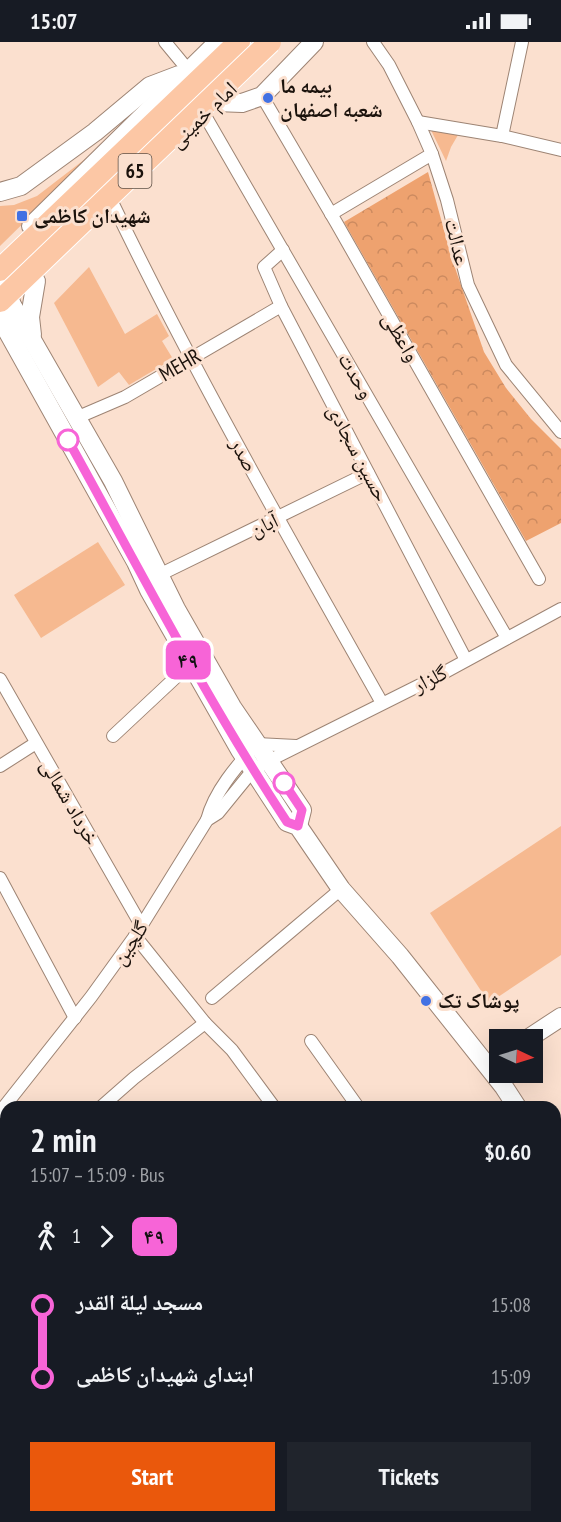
<!DOCTYPE html>
<html lang="en">
<head>
<meta charset="utf-8">
<style>
	:root { --surface:#171b24; --page:#20242c; --text:#f1f3f6; --muted:#9ea1a6; --accent:#ea580c }
	body { margin:0; font-family:"PT Sans Narrow","Noto Naskh Arabic",sans-serif; background:var(--page); color:var(--text); height:100vh; display:flex; flex-direction:column; font-size:22px; white-space:nowrap }
	* { box-sizing:border-box; margin:0 }
	p { font-size:20px; color:var(--muted) }
	.icon { flex:none; width:33px; height:33px; fill:none; stroke:currentColor; stroke-width:2; stroke-linecap:round; stroke-linejoin:round }
	.map { position:relative; flex:1; overflow:hidden }
	.sheet { position:absolute; left:0px; top:1059px; width:561px; height:422px; display:flex; flex-direction:column; background:var(--surface); border-radius:18px 18px 0 0; box-shadow:0 6px 24px #0002 }
	.sheet>* { flex:none }
	.badge { padding:0 12px; border-radius:9px; font-size:21px; line-height:39px }
	.needle { width:39px; rotate:94deg }
	.controls { position:absolute; left:489px; top:987px; display:grid; gap:12px }
	.controls a { display:grid; place-items:center; width:54px; height:54px; border-radius:0px; background:var(--surface); box-shadow:0 6px 24px #0002; font-size:30px }
	.map>.badge { position:absolute; translate:-50% -50%; box-shadow:0 0 0 3px #fff }
	.legs { display:flex; align-items:center; gap:9px; height:66px; padding:0 30px; font-size:20px }
	.legs p { margin-inline-start:auto }
	.summary { display:flex; align-items:center; justify-content:space-between; height:102px; padding:0 30px }
	h1 { font-size:33px; font-weight:700; line-height:45px }
	.button { display:flex; gap:12px; margin-top:auto; padding:12px 30px }
	.button a { flex:1; height:69px; border-radius:0px; background:var(--accent); color:#fff; font-size:24px; font-weight:700; line-height:69px; text-align:center }
	.button a+a { background:var(--page); color:var(--text) }
	ul { padding:0 30px; list-style:none }
	li { display:flex; align-items:center; gap:21px; height:72px; font-size:22px }
	li i { display:grid; place-items:center; width:9px; height:100%; margin:0 8px; background:currentColor }
	li i::after { content:''; width:15px; height:15px; margin:-8px; border:4px solid; border-radius:50%; background:var(--surface) }
	li p { margin-inline-start:auto }
	li:first-child i { background:linear-gradient(#0000 50%,currentColor 0) }
	li:last-child i { background:linear-gradient(currentColor 50%,#0000 0) }
	.status { display:flex; justify-content:space-between; align-items:center; height:42px; padding:0 30px; background:var(--surface); direction:ltr }
	.status svg { height:16px; fill:currentColor }
	.map>svg:first-child { display:block }
</style>
</head>
<body>
<div class="status"><b>15:07</b><svg viewBox="0 0 49 12"><path d="M0 12V9h3v3zM5 12V6h3v6zM10 12V3h3v9zM15 12V0h3v12zM26 1h20v11H26zM47 4h2v5h-2z"/></svg></div>
<div class="map">
<svg width="561" height="1480" viewBox="0 0 561 1480">
	<defs>
		<pattern id="forest-crowns" width="20" height="18" patternUnits="userSpaceOnUse" patternTransform="scale(1.5)"><rect width="20" height="18" fill="#eea26f"/><path d="M2 6a3 3 0 1 1 6 0M12 15a3 3 0 1 1 6 0" fill="none" stroke="#cc8a5f"/></pattern>
	</defs>
	<rect width="100%" height="100%" fill="#fbe0cf"/>
	<!-- green -->
	<g fill="#f6b990">
		<polygon points="430,86 458,93 451,105 446,119"/>
		<polygon points="102,104 0,204 0,164 14,163 37,154"/>
		<polygon points="89,225 125,292 157,272 169,294 162,299 173,317 129,343 119,330 98,345 54,261"/>
		<polygon points="98,500 125,543 41,596 14,553"/>
		<polygon points="561,784 561,913 489,961 430,871"/>
	</g>
	<!-- forest -->
	<g fill="url(#forest-crowns)">
		<polygon points="428,130 452,217 484,310 506,346 531,377 561,407 561,481 526,499 344,180"/>
		<polygon points="0,1185 6,1194 6,1239 0,1230"/>
	</g>
	<g fill="none" stroke-linecap="round" stroke-linejoin="round">
		<!-- street casing -->
		<g stroke="#9d8474" stroke-width="14">
			<g id="street">
				<polyline points="165,0 189,29"/>
				<polyline points="373,0 389,23 418,80 432,112 447,158 468,243 506,323 561,390"/>
				<polyline points="262,54 337,182 539,537"/>
				<polyline points="204,72 507,596"/>
				<polyline points="418,80 502,94 561,108"/>
				<polyline points="502,94 522,0"/>
				<path d="M 113,162 C 195,332 289,496 382,661"/>
				<polyline points="331,172 432,112"/>
				<polyline points="283,208 264,225 281,264 466,618"/>
				<polyline points="76,376 125,355 281,264"/>
				<polyline points="159,533 368,431"/>
				<polyline points="0,637 141,883"/>
				<polyline points="113,694 190,622"/>
				<polyline points="0,724 36,701"/>
				<path d="M 207,778 C 214,750 237,723 257,702 L 296,704"/>
				<polyline points="0,836 75,976"/>
				<polyline points="135,894 205,981 232,1008 274,1065"/>
				<polyline points="212,956 341,847"/>
				<polyline points="311,999 358,1065"/>
				<polyline points="101,1065 134,1036 205,981"/>
				<polyline points="0,1070 91,955 135,894 207,778 218,771 253,728 268,719 434,636 561,567"/>
				<polyline points="0,1156 6,1151"/>
				<polyline points="0,1165 6,1173"/>
				<polyline points="555,1215 561,1225"/>
				<polyline points="555,1349 561,1363"/>
				<polyline points="276,1474 278,1480"/>
				<polyline points="388,1474 390,1480"/>
				<polyline points="499,1474 501,1480"/>
				<polyline points="152,1480 162,1474"/>
			</g>
		</g>
		<!-- secondary casing -->
		<g stroke="#9d8474" stroke-width="20">
			<g id="secondary">
				<polyline points="216,60 242,61 262,54 314,0"/>
				<polyline points="0,150 21,144 95,90 150,44 179,33"/>
				<polyline points="31,184 218,0"/>
				<polyline points="0,230 12,263 113,439 176,567 232,665 302,768 298,784"/>
				<polyline points="0,276 136,520 149,548 240,708 287,780 298,784 341,847 400,914 504,1045 517,1065"/>
				<polyline points="32,293 30,275 36,239"/>
				<polyline points="526,998 561,975"/>
				<polyline points="555,1125 561,1135"/>
				<polyline points="0,1251 6,1260"/>
				<polyline points="125,1474 128,1480"/>
			</g>
		</g>
		<!-- highway casing -->
		<g stroke="#fff" stroke-width="24">
			<polyline id="highway" points="0,228 239,0"/>
		</g>
		<!-- street -->
		<use href="#street" stroke="#fff" stroke-width="12"/>
		<!-- secondary -->
		<use href="#secondary" stroke="#fff" stroke-width="18"/>
		<!-- highway -->
		<use href="#highway" stroke="#fcc7a5" stroke-width="22"/>
		<!-- highway-bridge casing -->
		<g stroke="#fff" stroke-width="24" stroke-linecap="butt">
			<polyline id="highway-bridge" points="0,259 270,0"/>
		</g>
		<!-- highway-bridge -->
		<use href="#highway-bridge" stroke="#fcc7a5" stroke-width="22"/>
	</g>
	<g fill="none" stroke-linecap="round" stroke-linejoin="round">
		<!-- line-1 casing -->
		<g stroke="#fff" stroke-width="14">
			<path id="line-1" d="M 68,398 C 139,526 206,657 287,780 L 298,784 L 302,768 L 284,741"/>
		</g>
		<!-- line-1 -->
		<use href="#line-1" stroke="#f764d7" stroke-width="9"/>
	</g>
	<!-- markers -->
	<g fill="#4271e3" stroke="#fbe0cf" stroke-width="2">
		<circle cx="268" cy="56" r="6"/>
		<rect x="16" y="168" width="12" height="12" rx="3"/>
		<circle cx="426" cy="959" r="6"/>
	</g>
	<g fill="#fff" stroke="#f764d7" stroke-width="3">
		<circle cx="68" cy="398" r="10"/>
		<circle cx="284" cy="741" r="10"/>
	</g>
	<g text-anchor="middle" stroke-width="6" stroke-linejoin="round" paint-order="stroke">
		<!-- shield labels -->
		<rect fill="#fbe0cf" stroke="#5e5046" stroke-width="1.5" x="118.5" y="112" width="33" height="34" rx="4.5"/>
		<g font-size="20" font-weight="bold" fill="#1b120c">
			<text x="135" y="136">65</text>
		</g>
		<!-- poi labels -->
		<g font-size="21" font-weight="bold" fill="#1b120c" stroke="#fbe0cf" text-anchor="start">
			<text x="280" y="51">بیمه ما<tspan x="280" dy="24">شعبه اصفهان</tspan></text>
			<text x="34" y="181">شهیدان کاظمی</text>
			<text x="438" y="966">پوشاک تک</text>
		</g>
		<!-- street labels -->
		<g font-size="21" fill="#1b120c" stroke="#fbe0cf">
			<text transform="translate(203 73) rotate(-44)" y="7">امام خمینی</text>
			<text transform="translate(457 200) rotate(76)" y="7">عدالت</text>
			<text transform="translate(401 295) rotate(60)" y="7">واعظی</text>
			<text transform="translate(180 323) rotate(-30)" y="7">MEHR</text>
			<text transform="translate(356 334) rotate(60)" y="7">وحدت</text>
			<text transform="translate(358 411) rotate(62)" y="7">حسین سجادی</text>
			<text transform="translate(244 413) rotate(62)" y="7">صدر</text>
			<text transform="translate(264 483) rotate(-25)" y="7">آبان</text>
			<text transform="translate(430 637) rotate(-27)" y="7">گلزار</text>
			<text transform="translate(70 760) rotate(60)" y="7">خرداد شمالی</text>
			<text transform="translate(130 901) rotate(-56)" y="7">گلچین</text>
		</g>
	</g>
</svg>
<div class="controls">
<a><svg class="needle" viewBox="-14 -14 28 28"><path d="M0-13l5 13h-10z" fill="#e53935"/><path d="M0 13l5-13h-10z" fill="#9ea1a6"/></svg></a>
</div>
<b class="badge" style="left:188px;top:618px;background:#f764d7;color:#111">۴۹</b>
<section class="sheet">
<div class="summary"><div><h1>2 min</h1><p>15:07 – 15:09 · Bus</p></div><b>$0.60</b></div>
<div class="legs"><svg class="icon" aria-label="walk" viewBox="0 0 24 24"><circle cx="13" cy="4" r="2"/><path d="M13 8l-2 6 4 7M11 14l-3 7M7 12l3-4h3l4 4"/></svg>1<svg class="icon" aria-label="forward" viewBox="0 0 24 24"><path d="M9 5l7 7-7 7"/></svg><b class="badge" style="background:#f764d7;color:#111">۴۹</b></div>
<ul>
<li><i style="color:#f764d7"></i><b>مسجد لیلة القدر</b><p>15:08</p></li>
<li><i style="color:#f764d7"></i><b>ابتدای شهیدان کاظمی</b><p>15:09</p></li>
</ul>
<div class="button"><a>Start</a><a>Tickets</a></div>
</section>
</div>
</body>
</html>
